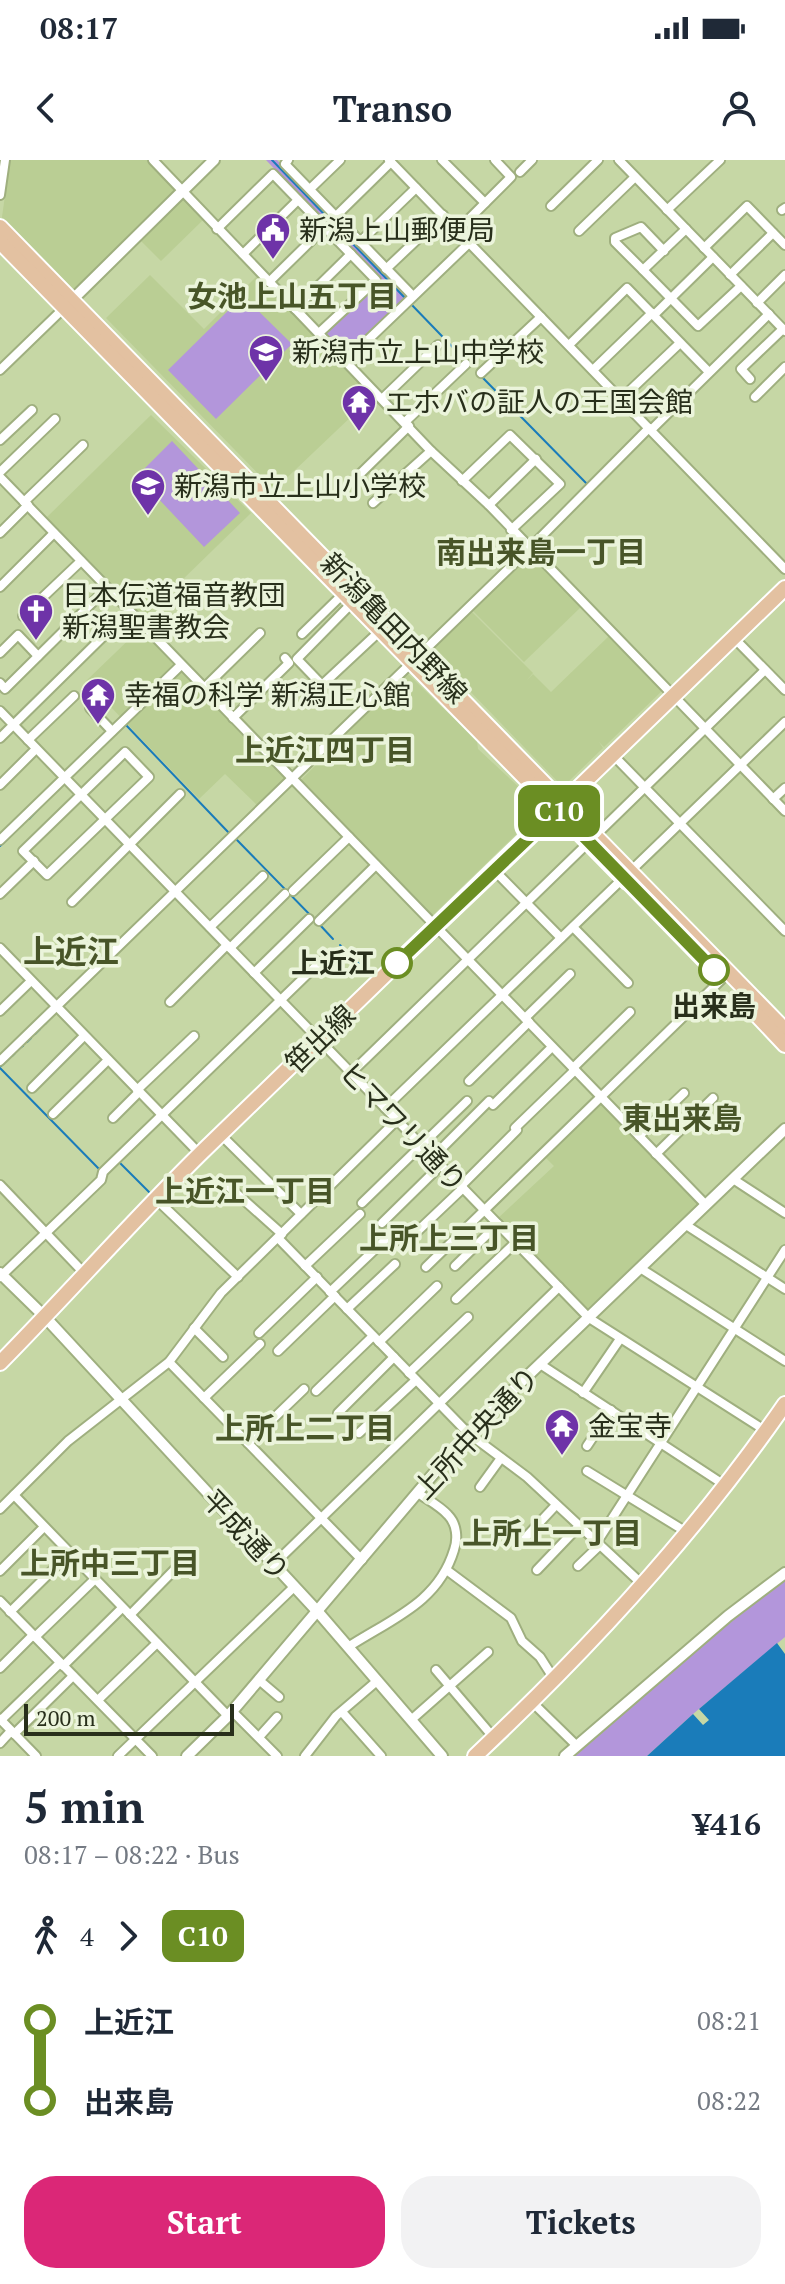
<!DOCTYPE html>
<html lang="en">
<head>
<meta charset="utf-8">
<style>
	:root { --surface:#fff; --page:#f2f2f3; --text:#1f2937; --muted:#747a83; --accent:#db2777 }
	body { margin:0; font-family:"PT Serif","Noto Sans JP",serif; background:var(--page); color:var(--text); height:100vh; display:flex; flex-direction:column; font-size:30px; white-space:nowrap }
	* { box-sizing:border-box; margin:0 }
	p { font-size:26px; color:var(--muted) }
	.icon { flex:none; width:44px; height:44px; fill:none; stroke:currentColor; stroke-width:2; stroke-linecap:round; stroke-linejoin:round }
	.map { position:relative; height:1596px; overflow:hidden }
	.details { display:flex; flex-direction:column; background:var(--surface); flex:1 }
	.details>* { flex:none }
	.badge { padding:0 16px; border-radius:12px; font-size:28px; line-height:52px }
	.scale { position:absolute; left:24px; bottom:20px; width:210px; box-sizing:border-box; padding-left:8px; border:4px solid #282f1b; border-top:0; font-size:22px; line-height:28px; white-space:nowrap; color:#282f1b; -webkit-text-stroke:6px #ebf4db; paint-order:stroke }
	.map>.badge { position:absolute; translate:-50% -50%; box-shadow:0 0 0 4px #fff }
	.legs { display:flex; align-items:center; gap:12px; height:88px; padding:0 24px; font-size:26px }
	.legs p { margin-inline-start:auto }
	.head { display:flex; align-items:center; justify-content:space-between; height:136px; padding:0 24px }
	h1 { font-size:44px; font-weight:700; line-height:60px }
	.button { display:flex; gap:16px; margin-top:auto; padding:16px 24px }
	.button a { flex:1; height:92px; border-radius:32px; background:var(--accent); color:#fff; font-size:32px; font-weight:700; line-height:92px; text-align:center }
	.button a+a { background:var(--page); color:var(--text) }
	ul { padding:0 24px; list-style:none }
	li { display:flex; align-items:center; gap:28px; height:80px; font-size:30px }
	li i { display:grid; place-items:center; width:12px; height:100%; margin:0 10px; background:currentColor }
	li i::after { content:''; width:20px; height:20px; margin:-10px; border:6px solid; border-radius:50%; background:var(--surface) }
	li p { margin-inline-start:auto }
	li:first-child i { background:linear-gradient(#0000 50%,currentColor 0) }
	li:last-child i { background:linear-gradient(currentColor 50%,#0000 0) }
	.status { display:flex; justify-content:space-between; align-items:center; height:56px; padding:0 40px; background:var(--surface); direction:ltr }
	.status svg { height:22px; fill:currentColor }
	header { display:flex; justify-content:space-between; align-items:center; height:104px; padding:0 24px; background:var(--surface); font-size:36px; font-weight:700 }
	.map>svg:first-child { display:block }
</style>
</head>
<body>
<div class="status"><b>08:17</b><svg viewBox="0 0 49 12"><path d="M0 12V9h3v3zM5 12V6h3v6zM10 12V3h3v9zM15 12V0h3v12zM26 1h20v11H26zM47 4h2v5h-2z"/></svg></div>
<header><svg class="icon" aria-label="back" viewBox="0 0 24 24"><path d="M15 5l-7 7 7 7"/></svg>Transo<svg class="icon" aria-label="person" viewBox="0 0 24 24"><circle cx="12" cy="8" r="4"/><path d="M4 21q1-7 8-7t8 7"/></svg></header>
<div class="map">
<svg width="785" height="1596" viewBox="0 0 785 1596">
	<rect width="100%" height="100%" fill="#c6d7a5"/>
	<!-- built -->
	<g fill="#bace94">
		<polygon points="10,0 148,0 178,31 76,130 69,131 3,64 2,57"/>
		<polygon points="183,37 204,59 161,101 139,79"/>
		<polygon points="150,115 204,169 256,117 375,234 274,330 106,158"/>
		<polygon points="151,255 251,353 142,459 44,360"/>
		<polygon points="530,395 581,447 524,502 473,451"/>
		<polygon points="472,452 533,513 527,520 533,514 551,532 609,476 663,530 604,587 599,582 603,588 568,622 558,622 431,491"/>
		<polygon points="142,467 287,619 259,647 225,614 199,639 86,521"/>
		<polygon points="407,513 477,581 478,589 536,643 537,654 431,757 300,621"/>
		<polygon points="601,941 700,1042 586,1150 497,1059 554,1006 544,996"/>
	</g>
	<!-- green -->
	<g fill="#b396db">
		<polygon points="266,0 277,0 406,136 345,194 323,174 379,119"/>
		<polygon points="243,136 292,184 216,259 168,210"/>
		<polygon points="172,281 240,353 204,387 137,316"/>
		<polygon points="785,1416 785,1477 693,1554 647,1596 569,1596 662,1515"/>
	</g>
	<!-- water -->
	<polygon fill="#1a7cba" points="777,1483 785,1494 785,1596 647,1596 693,1554 703,1565 709,1560 699,1549"/>
	<g fill="none" stroke-linecap="round" stroke-linejoin="round">
		<!-- stream -->
		<g stroke="#1a7cba" stroke-width="2">
			<polyline points="272,0 405,138"/>
			<polyline points="409,142 466,201"/>
			<polyline points="482,217 587,324"/>
			<polyline points="125,564 229,673"/>
			<polyline points="29,659 49,638"/>
			<polyline points="237,680 316,761"/>
			<polyline points="0,686 23,664"/>
			<polyline points="320,765 333,779"/>
			<polyline points="340,785 369,814"/>
			<polyline points="63,846 81,828"/>
			<polyline points="45,864 56,852"/>
			<polyline points="35,874 40,869"/>
			<polyline points="27,882 31,878"/>
			<polyline points="18,889 23,886"/>
			<polyline points="12,896 15,893"/>
			<polyline points="1,906 6,901"/>
			<polyline points="0,908 100,1010"/>
			<polyline points="119,1002 149,1032"/>
		</g>
		<!-- minor casing -->
		<g stroke="#9faf7f" stroke-width="12">
			<g id="minor">
				<polyline points="153,0 431,291 489,345 785,651"/>
				<polyline points="288,0 285,4 413,136"/>
				<polyline points="389,0 785,409"/>
				<polyline points="442,0 485,43"/>
				<polyline points="619,0 785,171"/>
				<polyline points="520,12 532,0"/>
				<polyline points="310,29 340,0"/>
				<polyline points="0,35 5,0"/>
				<polyline points="551,46 598,0"/>
				<polyline points="667,50 720,0"/>
				<polyline points="782,50 785,48"/>
				<polyline points="336,56 391,2"/>
				<polyline points="217,69 273,14 376,120 319,173"/>
				<polyline points="458,70 511,17 495,0"/>
				<polyline points="579,71 635,17"/>
				<polyline points="360,82 416,28"/>
				<polyline points="704,88 747,46 785,85"/>
				<polyline points="664,91 641,67 615,78 615,82 643,110 686,69"/>
				<polyline points="243,94 298,40"/>
				<polyline points="386,109 443,55"/>
				<polyline points="643,110 698,166 741,126"/>
				<polyline points="730,115 773,73"/>
				<polyline points="269,122 324,68"/>
				<polyline points="757,143 785,115"/>
				<polyline points="295,149 351,94"/>
				<polyline points="654,155 713,97"/>
				<polyline points="569,185 627,128 709,212"/>
				<polyline points="346,201 469,83"/>
				<polyline points="0,210 64,148"/>
				<polyline points="593,210 652,153"/>
				<polyline points="481,213 541,157"/>
				<polyline points="750,219 741,209 783,169"/>
				<polyline points="755,237 785,207"/>
				<polyline points="383,238 438,185"/>
				<polyline points="621,239 680,183"/>
				<polyline points="405,262 466,204"/>
				<polyline points="651,270 769,154"/>
				<polyline points="0,280 32,250"/>
				<polyline points="0,312 55,259"/>
				<polyline points="359,315 409,266"/>
				<polyline points="0,317 706,1045"/>
				<polyline points="462,321 510,275 560,324 511,370"/>
				<polyline points="24,342 83,285"/>
				<polyline points="373,343 431,291"/>
				<polyline points="489,345 536,299"/>
				<polyline points="0,373 28,345"/>
				<polyline points="0,427 54,373"/>
				<polyline points="353,442 297,499 322,525 381,470"/>
				<polyline points="23,456 81,401"/>
				<polyline points="302,474 344,433"/>
				<polyline points="734,478 785,530"/>
				<polyline points="0,493 18,475 38,496"/>
				<polyline points="0,523 5,529 107,428"/>
				<polyline points="204,528 260,473"/>
				<polyline points="90,548 112,571"/>
				<polyline points="0,551 589,1158 766,1271"/>
				<polyline points="233,558 289,503 285,498"/>
				<polyline points="0,578 129,451"/>
				<polyline points="28,580 74,536"/>
				<polygon points="125,592 149,617 47,715 23,691"/>
				<polyline points="614,596 785,771"/>
				<polyline points="0,625 36,589"/>
				<polyline points="773,639 785,628"/>
				<polyline points="596,675 765,510"/>
				<polyline points="0,680 181,505"/>
				<polyline points="494,710 561,778"/>
				<polyline points="293,731 349,677"/>
				<polyline points="0,734 34,701"/>
				<polyline points="72,742 180,634"/>
				<polyline points="319,761 376,705"/>
				<polyline points="210,767 263,716"/>
				<polyline points="573,767 628,823"/>
				<polyline points="0,788 200,994"/>
				<polyline points="230,788 285,734"/>
				<polyline points="254,813 309,759"/>
				<polyline points="170,842 227,785"/>
				<polyline points="0,851 31,821"/>
				<polyline points="525,858 570,814"/>
				<polyline points="0,901 529,389 649,268"/>
				<polyline points="573,908 630,852"/>
				<polyline points="350,914 589,682"/>
				<polyline points="469,921 529,862"/>
				<polyline points="32,928 84,876"/>
				<polyline points="137,930 194,876"/>
				<polyline points="493,945 552,887"/>
				<polyline points="385,948 785,562"/>
				<polyline points="53,954 108,900"/>
				<polyline points="113,958 139,932"/>
				<polyline points="515,968 575,910"/>
				<polyline points="221,975 301,1054"/>
				<polyline points="639,976 684,933"/>
				<polyline points="656,994 713,938"/>
				<polyline points="433,997 489,941"/>
				<polyline points="733,1019 785,1053"/>
				<polyline points="226,1024 282,1074"/>
				<polyline points="0,1025 85,1114"/>
				<polyline points="461,1026 517,970"/>
				<polyline points="157,1040 238,1117"/>
				<polyline points="362,1043 467,941"/>
				<polyline points="382,1063 441,1005"/>
				<polyline points="686,1065 785,1129"/>
				<polyline points="278,1078 468,1273 527,1317 642,1424"/>
				<polyline points="404,1084 463,1028"/>
				<polyline points="305,1106 360,1054"/>
				<polyline points="455,1106 498,1064"/>
				<polyline points="426,1107 722,819"/>
				<polyline points="640,1108 785,1201"/>
				<polyline points="0,1117 101,1020 103,1012 321,801"/>
				<polyline points="330,1132 389,1076"/>
				<polyline points="456,1139 516,1082"/>
				<polyline points="347,1149 395,1104"/>
				<polyline points="194,1168 223,1197"/>
				<polyline points="259,1173 317,1117"/>
				<polyline points="379,1182 437,1126"/>
				<polyline points="278,1191 335,1136"/>
				<polyline points="169,1202 362,1400"/>
				<polyline points="540,1204 726,1326"/>
				<polyline points="409,1213 468,1157"/>
				<polyline points="316,1231 373,1176"/>
				<polyline points="583,1233 620,1179"/>
				<polyline points="204,1238 260,1184"/>
				<polyline points="338,1253 394,1197"/>
				<polyline points="359,1273 416,1220"/>
				<polyline points="248,1283 304,1229"/>
				<polyline points="587,1286 611,1250"/>
				<polyline points="587,1311 688,1373"/>
				<polyline points="480,1327 501,1298"/>
				<polyline points="14,1335 228,1556"/>
				<polyline points="0,1349 68,1281 169,1202 221,1133 397,960"/>
				<polyline points="526,1377 556,1345"/>
				<polyline points="597,1382 785,1090"/>
				<polyline points="273,1405 559,1127"/>
				<polyline points="578,1406 600,1385"/>
				<polyline points="537,1410 579,1366"/>
				<polyline points="0,1411 44,1367"/>
				<polyline points="448,1411 511,1458 522,1481 540,1497 554,1519"/>
				<polyline points="0,1441 152,1596"/>
				<polyline points="10,1452 70,1393"/>
				<polyline points="130,1455 180,1404"/>
				<polyline points="35,1477 95,1419"/>
				<path d="M 348,1487 C 391,1459 438,1443 454,1390 C 458,1379 457,1364 448,1355 C 440,1346 428,1340 418,1333"/>
				<polyline points="63,1506 122,1448"/>
				<polyline points="0,1508 33,1475"/>
				<polyline points="436,1510 494,1578"/>
				<polyline points="259,1520 279,1537"/>
				<polyline points="100,1538 157,1483"/>
				<polyline points="532,1542 576,1585"/>
				<polyline points="232,1551 277,1596"/>
				<polyline points="342,1552 381,1596"/>
				<polyline points="0,1559 36,1596"/>
				<polyline points="1,1560 60,1503"/>
				<polyline points="411,1560 488,1492"/>
				<polyline points="14,1574 73,1516"/>
				<polyline points="259,1577 277,1557"/>
				<polyline points="0,1583 11,1571"/>
				<polyline points="118,1596 294,1427"/>
				<polyline points="305,1596 336,1556 377,1521"/>
			</g>
		</g>
		<!-- tertiary casing -->
		<g stroke="#9faf7f" stroke-width="14">
			<g id="tertiary">
				<polyline points="69,143 214,0"/>
				<polyline points="0,1113 45,1157 318,1452 442,1596"/>
				<polyline points="187,1596 229,1555 468,1273 785,969"/>
				<polyline points="565,1596 728,1456 785,1413"/>
			</g>
		</g>
		<!-- primary casing -->
		<g stroke="#fff" stroke-width="18">
			<g id="primary">
				<polyline points="0,67 785,870"/>
				<polyline points="0,82 627,722"/>
				<polyline points="753,851 785,885"/>
				<path d="M 0,1203 C 68,1134 132,1061 201,993 C 395,804 591,617 785,428"/>
				<path d="M 475,1596 C 589,1489 696,1373 785,1244"/>
			</g>
		</g>
		<!-- minor -->
		<use href="#minor" stroke="#fff" stroke-width="8"/>
		<!-- tertiary -->
		<use href="#tertiary" stroke="#fff" stroke-width="10"/>
		<!-- primary -->
		<use href="#primary" stroke="#e3c1a1" stroke-width="14"/>
	</g>
	<g fill="none" stroke-linecap="round" stroke-linejoin="round">
		<!-- line-1 casing -->
		<g stroke="#fff" stroke-width="18">
			<polyline id="line-1" points="397,803 558,650 714,810"/>
		</g>
		<!-- line-1 -->
		<use href="#line-1" stroke="#6b8e23" stroke-width="12"/>
	</g>
	<!-- icons -->
	<defs>
		<g id="civic-pin" transform="scale(1.8)"><path d="M0 17L-7.5 6A9.5 9.5 0 1 1 7.5 6Z" fill="#6e33a8" stroke="#ebf4db"/><path d="M-.6-6.5H3V-4.5H.6V-3L4-1V1h2V6H-6V1h2V-1L-.6-3ZM-1.2 2.5V6h2.4V2.5Z" fill="#fff"/></g>
		<g id="school-pin" transform="scale(1.8)"><path d="M0 17L-7.5 6A9.5 9.5 0 1 1 7.5 6Z" fill="#6e33a8" stroke="#ebf4db"/><path d="M0-5L7-2L0 1L-7-2ZM-4 1L0 2.5L4 1V4Q0 6-4 4Z" fill="#fff"/></g>
		<g id="temple-pin" transform="scale(1.8)"><path d="M0 17L-7.5 6A9.5 9.5 0 1 1 7.5 6Z" fill="#6e33a8" stroke="#ebf4db"/><path d="M0-6L5-2H3V0L6.5 2.5H4V6H1.5V3h-3V6H-4V2.5H-6.5L-3 0V-2H-5Z" fill="#fff"/></g>
		<g id="church-pin" transform="scale(1.8)"><path d="M0 17L-7.5 6A9.5 9.5 0 1 1 7.5 6Z" fill="#6e33a8" stroke="#ebf4db"/><path d="M-1.2-6h2.4v3.5h3.3v2.4h-3.3V6h-2.4V-.1h-3.3v-2.4h3.3Z" fill="#fff"/></g>
	</defs>
	<g fill-rule="evenodd">
		<use href="#civic-pin" x="273" y="70"/>
		<use href="#school-pin" x="266" y="192"/>
		<use href="#temple-pin" x="359" y="242"/>
		<use href="#school-pin" x="148" y="326"/>
		<use href="#church-pin" x="36" y="451"/>
		<use href="#temple-pin" x="98" y="535"/>
		<use href="#temple-pin" x="562" y="1266"/>
	</g>
	<!-- markers -->
	<g fill="#fff" stroke="#6b8e23" stroke-width="4">
		<circle cx="397" cy="803" r="14"/>
		<circle cx="714" cy="810" r="14"/>
	</g>
	<g text-anchor="middle" stroke-width="7" stroke-linejoin="round" paint-order="stroke">
		<!-- poi labels -->
		<g font-size="28" fill="#282f1b" stroke="#ebf4db" text-anchor="start">
			<text x="299" y="80">新潟上山郵便局</text>
			<text x="292" y="202">新潟市立上山中学校</text>
			<text x="385" y="252">エホバの証人の王国会館</text>
			<text x="174" y="336">新潟市立上山小学校</text>
			<text x="62" y="445">日本伝道福音教団<tspan x="62" dy="32">新潟聖書教会</tspan></text>
			<text x="124" y="545">幸福の科学 新潟正心館</text>
			<text x="588" y="1276">金宝寺</text>
		</g>
		<!-- street labels -->
		<g font-size="28" fill="#282f1b" stroke="#ebf4db">
			<text transform="translate(394 468) rotate(46)" y="10">新潟亀田内野線</text>
			<text transform="translate(320 879) rotate(-44)" y="10">笹出線</text>
			<text transform="translate(403 967) rotate(46)" y="10">ヒマワリ通り</text>
			<text transform="translate(476 1273) rotate(-47)" y="10">上所中央通り</text>
			<text transform="translate(246 1375) rotate(47)" y="10">平成通り</text>
		</g>
		<!-- stop labels -->
		<g font-size="28" font-weight="bold" fill="#282f1b" stroke="#ebf4db" text-anchor="end">
			<text x="375" y="813">上近江</text>
			<text x="714" y="856" text-anchor="middle">出来島</text>
		</g>
		<!-- neighbourhood labels -->
		<g font-size="30" font-weight="bold" fill="#485528" stroke="#ebf4db">
			<text x="292" y="147">女池上山五丁目</text>
			<text x="541" y="403">南出来島一丁目</text>
			<text x="325" y="601">上近江四丁目</text>
			<text x="682" y="969">東出来島</text>
			<text x="245" y="1042">上近江一丁目</text>
			<text x="449" y="1089">上所上三丁目</text>
			<text x="305" y="1279">上所上二丁目</text>
			<text x="552" y="1384">上所上一丁目</text>
			<text x="110" y="1414">上所中三丁目</text>
		</g>
		<!-- quarter labels -->
		<g font-size="32" font-weight="bold" fill="#485528" stroke="#ebf4db">
			<text x="71" y="803">上近江</text>
		</g>
	</g>
</svg>
<div class="scale">200 m</div>
<b class="badge" style="left:559px;top:651px;background:#6b8e23;color:#fff">C10</b>
</div>
<section class="details">
<div class="head"><div><h1>5 min</h1><p>08:17 – 08:22 · Bus</p></div><b>¥416</b></div>
<div class="legs"><svg class="icon" aria-label="walk" viewBox="0 0 24 24"><circle cx="13" cy="4" r="2"/><path d="M13 8l-2 6 4 7M11 14l-3 7M7 12l3-4h3l4 4"/></svg>4<svg class="icon" aria-label="forward" viewBox="0 0 24 24"><path d="M9 5l7 7-7 7"/></svg><b class="badge" style="background:#6b8e23;color:#fff">C10</b></div>
<ul>
<li><i style="color:#6b8e23"></i><b>上近江</b><p>08:21</p></li>
<li><i style="color:#6b8e23"></i><b>出来島</b><p>08:22</p></li>
</ul>
<div class="button"><a>Start</a><a>Tickets</a></div>
</section>
</body>
</html>
